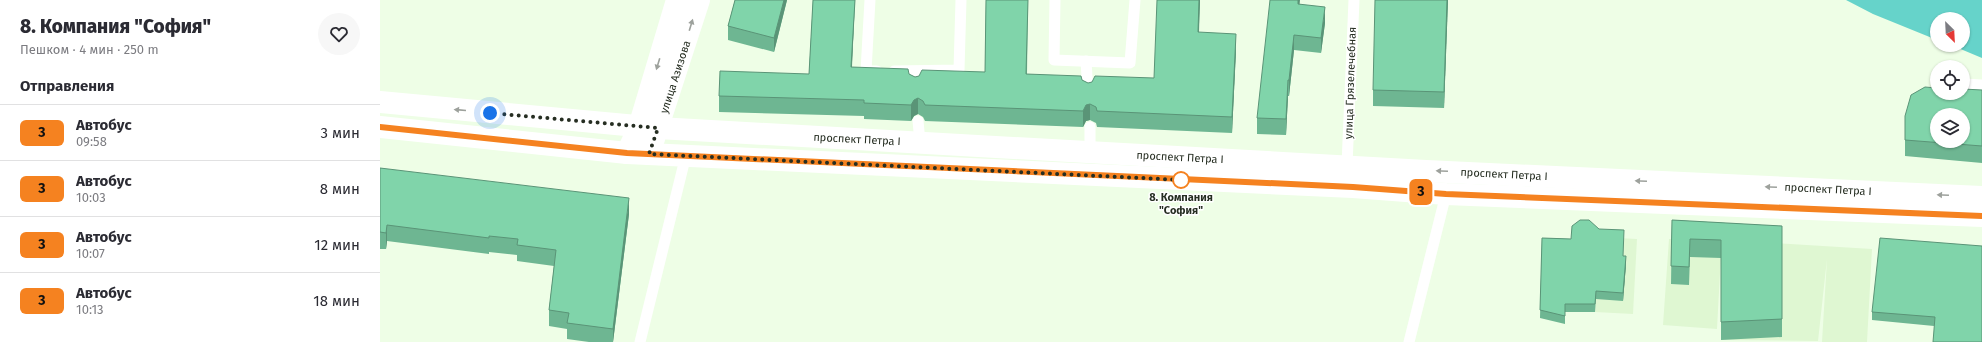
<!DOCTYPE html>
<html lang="ru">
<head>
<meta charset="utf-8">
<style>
	:root { --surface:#fff; --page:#f7f7f7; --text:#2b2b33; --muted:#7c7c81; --line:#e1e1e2 }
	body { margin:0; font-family:"Fira Sans",sans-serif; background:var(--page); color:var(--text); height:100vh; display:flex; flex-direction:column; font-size:15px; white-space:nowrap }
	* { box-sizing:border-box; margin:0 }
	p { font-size:13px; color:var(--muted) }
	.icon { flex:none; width:22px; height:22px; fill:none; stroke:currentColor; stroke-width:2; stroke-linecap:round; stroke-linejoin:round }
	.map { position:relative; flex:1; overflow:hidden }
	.sheet { display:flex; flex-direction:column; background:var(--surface); width:380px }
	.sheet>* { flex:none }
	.badge { padding:0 8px; border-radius:6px; font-size:14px; line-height:26px }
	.needle { width:26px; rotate:156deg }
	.controls { position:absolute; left:1550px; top:12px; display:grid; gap:8px }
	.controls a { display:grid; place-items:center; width:40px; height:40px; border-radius:50%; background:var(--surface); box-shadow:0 1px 3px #0004; font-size:20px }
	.you { position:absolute; width:20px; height:20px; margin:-10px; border:3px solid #fff; border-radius:50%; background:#1a73e8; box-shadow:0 0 0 6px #1a73e833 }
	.map>.badge { position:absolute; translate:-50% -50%; box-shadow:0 0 0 2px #fff }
	h2 { padding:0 20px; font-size:15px; line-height:36px }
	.round { display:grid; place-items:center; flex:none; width:42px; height:42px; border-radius:21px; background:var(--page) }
	.overview { display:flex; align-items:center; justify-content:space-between; height:68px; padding:0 20px }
	h1 { font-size:19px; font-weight:800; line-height:30px }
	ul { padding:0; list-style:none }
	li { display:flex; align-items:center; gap:12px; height:56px; padding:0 20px; border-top:1px solid var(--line) }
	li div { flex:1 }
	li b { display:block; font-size:15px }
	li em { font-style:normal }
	li .badge { min-width:44px; font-weight:700; text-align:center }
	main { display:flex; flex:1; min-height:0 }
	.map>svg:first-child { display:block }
</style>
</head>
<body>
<main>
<section class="sheet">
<div class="overview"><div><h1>8. Компания &quot;София&quot;</h1><p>Пешком · 4 мин · 250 m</p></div><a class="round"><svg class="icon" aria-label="heart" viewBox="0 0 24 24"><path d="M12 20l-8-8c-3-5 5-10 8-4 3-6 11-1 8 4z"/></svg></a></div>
<h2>Отправления</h2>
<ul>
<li><span class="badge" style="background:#f58220;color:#111">3</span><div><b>Автобус</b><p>09:58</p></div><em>3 мин</em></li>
<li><span class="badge" style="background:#f58220;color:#111">3</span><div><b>Автобус</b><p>10:03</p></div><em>8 мин</em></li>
<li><span class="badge" style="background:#f58220;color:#111">3</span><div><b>Автобус</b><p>10:07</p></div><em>12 мин</em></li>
<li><span class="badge" style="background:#f58220;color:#111">3</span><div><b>Автобус</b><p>10:13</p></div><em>18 мин</em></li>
</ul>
</section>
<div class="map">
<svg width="1602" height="342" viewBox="0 0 1602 342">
	<rect width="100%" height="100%" fill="#eefee6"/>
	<!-- built -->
	<g fill="#dff7d2">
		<polygon points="1219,237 1257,239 1253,314 1215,312"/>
		<polygon points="1289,239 1342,240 1492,249 1487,342 1442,342 1447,259 1438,341 1341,340 1341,254 1337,329 1283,325"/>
	</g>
	<!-- water -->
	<polygon fill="#66d3ca" points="1466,0 1602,0 1602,58 1571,45 1583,45 1583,19 1557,19 1557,40 1493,14"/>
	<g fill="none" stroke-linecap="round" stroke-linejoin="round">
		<!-- lane -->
		<g stroke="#fff" stroke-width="11">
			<polyline points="490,0 486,71 497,71"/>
			<polyline points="675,0 674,60 750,63 755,0"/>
			<polyline points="706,61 708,92"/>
			<polyline points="514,71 579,70 581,0"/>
			<polyline points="1583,84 1602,85"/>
			<polyline points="538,121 540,142"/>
			<polyline points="710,152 710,127"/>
			<polyline points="967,165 974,0"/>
			<polyline points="260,342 306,155"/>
			<polyline points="1029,342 1066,194"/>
		</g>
		<!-- secondary -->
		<g stroke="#fff" stroke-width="22">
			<polyline points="247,153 259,127 297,0"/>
			<polyline points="269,154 319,0"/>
		</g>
		<!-- primary -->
		<g stroke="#fff" stroke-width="22">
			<polyline points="0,102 278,128 1046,171 1602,197"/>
			<polyline points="0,127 247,153 973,187 1066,194 1602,216"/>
		</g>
	</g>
	<!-- wall -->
	<g fill="#6eb692">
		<polygon points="355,0 407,0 394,52 348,40 348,26"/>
		<polygon points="433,0 475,0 472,67 529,74 535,77 605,72 606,0 648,0 647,74 702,80 708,83 774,78 820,0 819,33 856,50 852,133 717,127 716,123 710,120 706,121 703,127 545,121 543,117 538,114 534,116 531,121 484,119 484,116 339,112 339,96 429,74"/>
		<polygon points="1068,0 1064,108 993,106 993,90"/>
		<polygon points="920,4 945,23 941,53 914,50 909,96 908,96 906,135 877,134 877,118"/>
		<polygon points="1602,90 1602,163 1525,156 1525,116"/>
		<polygon points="0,168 249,214 233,342 209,342 187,339 187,329 169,326 169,310 174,266 137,261 137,255 109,252 109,254 7,241 6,249 0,249"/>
		<polygon points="1292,220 1402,226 1402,337 1341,340 1341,258 1310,257 1309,285 1291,284"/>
		<polygon points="1162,238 1191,239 1243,256 1246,264 1243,301 1216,299 1215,312 1185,312 1185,324 1160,318"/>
		<polygon points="1602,246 1554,326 1492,320 1492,312"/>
	</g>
	<!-- shaded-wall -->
	<g fill="#5a9477">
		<polygon points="404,0 407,0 394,52 394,38"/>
		<polygon points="475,0 471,83 471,67"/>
		<polygon points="819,0 820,0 818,49 818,32"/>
		<polygon points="918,0 920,0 918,20"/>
		<polygon points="1067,0 1068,0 1064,108 1064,92"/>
		<polygon points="945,7 945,23 941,53 941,38"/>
		<polygon points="856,34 856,50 852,133 852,117"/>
		<polygon points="914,35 914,50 909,96 909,80"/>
		<polygon points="908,80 908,96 906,135 906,119"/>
		<polygon points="538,98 538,114 534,116 531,121 531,105 534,100"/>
		<polygon points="710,104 710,120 706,121 703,127 703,111 706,105"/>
		<polygon points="249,198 249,214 233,342 233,329"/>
		<polygon points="7,225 7,241 6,249 6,233"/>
		<polygon points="1246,256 1246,264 1243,301 1243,293"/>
	</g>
	<!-- building -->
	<g fill="#80d4aa" stroke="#5a9477" fill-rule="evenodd">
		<polygon points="355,0 404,0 394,38 348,26"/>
		<polygon points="433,0 475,0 471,67 528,69 529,74 535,77 539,76 542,70 605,72 606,0 648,0 646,74 701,76 702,80 708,83 712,82 715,76 774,78 777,0 819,0 818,32 856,34 852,117 717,111 716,107 710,104 706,105 703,111 545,105 543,101 538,98 534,100 531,105 484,103 484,100 339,96 340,71 429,74"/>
		<polygon points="890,0 918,0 918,4 945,7 941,38 914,35 909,80 908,80 906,119 877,118"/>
		<polygon points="995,0 1067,0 1064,92 993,90"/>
		<path d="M 1545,87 L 1557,88 L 1557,93 L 1583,93 L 1583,89 L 1602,90 L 1602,146 L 1525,140 L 1525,116 L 1531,95 ZM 1557,115 L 1583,115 L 1583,141 L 1557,141 Z"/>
		<polygon points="0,168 249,198 233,329 187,323 189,313 169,310 176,250 137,245 138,239 109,236 109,238 7,225 6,233 0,232"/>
		<polygon points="1200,220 1209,220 1219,229 1244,230 1243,256 1246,256 1243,293 1216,291 1215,304 1185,304 1185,316 1160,310 1162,238 1191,239 1192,226"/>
		<polygon points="1292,220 1402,226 1402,319 1341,322 1341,240 1310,239 1309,267 1291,266"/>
		<polygon points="1500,238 1602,246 1602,342 1553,342 1555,317 1492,312"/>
	</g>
	<!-- one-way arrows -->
	<defs><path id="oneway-solid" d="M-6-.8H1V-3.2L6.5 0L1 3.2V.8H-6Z"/></defs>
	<g fill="#9da19c">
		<use href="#oneway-solid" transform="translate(311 25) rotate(-73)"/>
		<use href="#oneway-solid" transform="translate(278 64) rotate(107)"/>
		<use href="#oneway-solid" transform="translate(80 110) rotate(-175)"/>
		<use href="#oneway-solid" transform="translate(1062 171) rotate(-177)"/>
		<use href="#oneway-solid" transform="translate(1261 181) rotate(-177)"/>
		<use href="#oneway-solid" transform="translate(1391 187) rotate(-177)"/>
		<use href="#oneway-solid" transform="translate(1563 195) rotate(-177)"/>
	</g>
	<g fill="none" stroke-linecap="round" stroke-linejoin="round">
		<!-- line casing -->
		<g stroke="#fff" stroke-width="9">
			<polyline id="line" points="0,127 247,153 973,187 1066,194 1602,216"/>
		</g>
		<!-- line -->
		<use href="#line" stroke="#f58220" stroke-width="6"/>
		<!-- walk -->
		<polyline stroke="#262e22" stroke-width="4" stroke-dasharray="0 7.2" points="110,113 278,128 269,154 802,180 801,180"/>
	</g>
	<!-- markers -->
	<circle fill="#fff" stroke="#f58220" stroke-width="2" cx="801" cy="180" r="8"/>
	<g text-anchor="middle" stroke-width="3" stroke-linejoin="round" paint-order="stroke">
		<!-- street labels -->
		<g font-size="11" fill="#262e22" stroke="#fff">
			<text transform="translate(295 77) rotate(-72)" y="4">улица Азизова</text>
			<text transform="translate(970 83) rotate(-88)" y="4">улица Грязелечебная</text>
			<text transform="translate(477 139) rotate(3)" y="4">проспект Петра I</text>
			<text transform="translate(800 157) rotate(3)" y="4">проспект Петра I</text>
			<text transform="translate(1124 174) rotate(3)" y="4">проспект Петра I</text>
			<text transform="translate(1448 189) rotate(3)" y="4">проспект Петра I</text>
		</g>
		<!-- stop labels -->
		<g font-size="11" font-weight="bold" fill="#262e22" stroke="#fff">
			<text x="801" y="201">8. Компания<tspan x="801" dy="13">"София"</tspan></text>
		</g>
	</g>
</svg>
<div class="controls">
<a><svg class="needle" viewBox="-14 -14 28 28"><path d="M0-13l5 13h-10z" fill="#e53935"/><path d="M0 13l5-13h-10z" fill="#7c7c81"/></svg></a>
<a><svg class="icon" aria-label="locate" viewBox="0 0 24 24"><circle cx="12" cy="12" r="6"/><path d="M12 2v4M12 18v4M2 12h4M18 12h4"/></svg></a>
<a><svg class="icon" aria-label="layers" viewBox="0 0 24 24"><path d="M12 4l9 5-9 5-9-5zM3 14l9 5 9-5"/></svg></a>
</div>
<div class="you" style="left:110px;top:113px"></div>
<b class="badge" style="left:1041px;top:192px;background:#f58220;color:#111">3</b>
</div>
</main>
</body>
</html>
